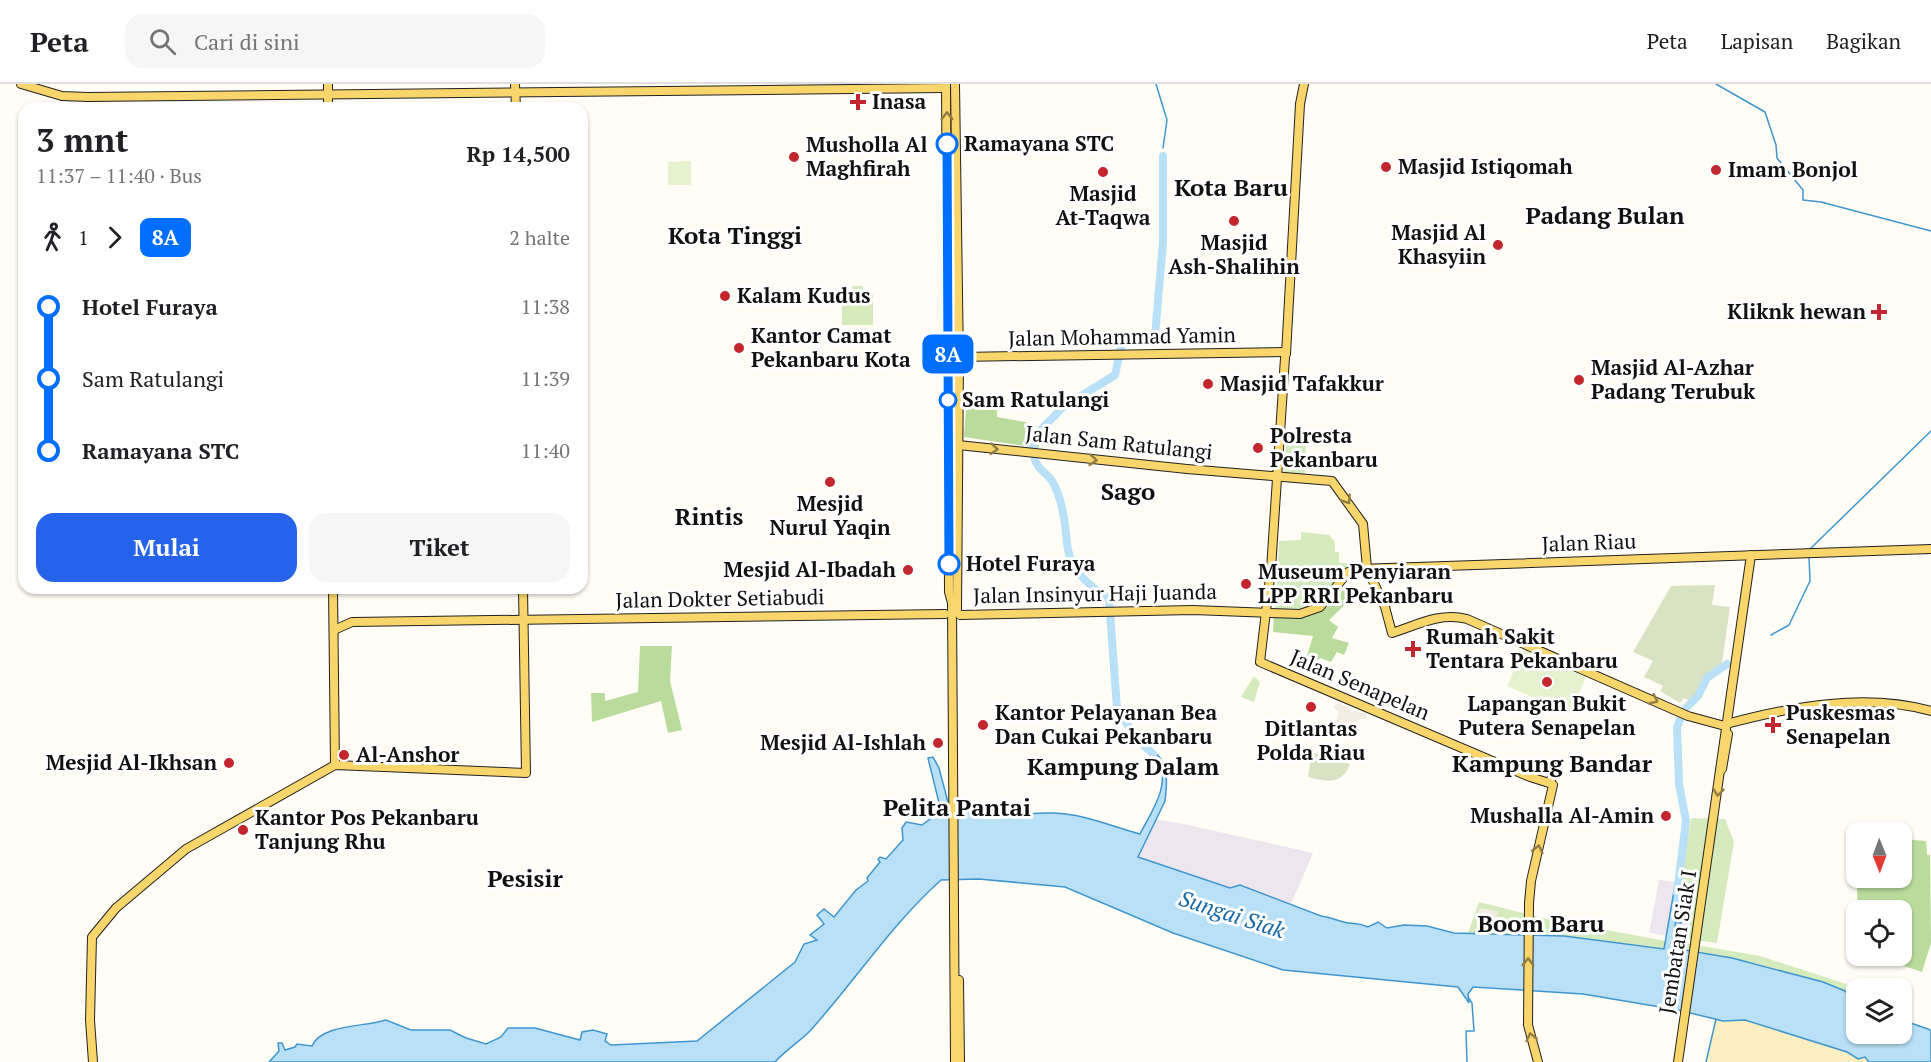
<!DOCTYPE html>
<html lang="id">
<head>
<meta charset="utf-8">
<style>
	:root { --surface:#fff; --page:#f6f6f6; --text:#202124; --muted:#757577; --line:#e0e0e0; --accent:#2563eb }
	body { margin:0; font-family:"PT Serif",serif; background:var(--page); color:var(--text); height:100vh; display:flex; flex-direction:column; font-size:22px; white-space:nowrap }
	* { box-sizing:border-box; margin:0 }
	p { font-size:20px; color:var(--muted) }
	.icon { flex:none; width:33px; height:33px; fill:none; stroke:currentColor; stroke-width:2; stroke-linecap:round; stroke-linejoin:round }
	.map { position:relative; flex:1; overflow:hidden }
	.drawer { position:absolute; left:18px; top:18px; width:570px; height:492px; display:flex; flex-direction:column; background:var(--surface); border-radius:18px; box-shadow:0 2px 4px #0004 }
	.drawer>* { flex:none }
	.badge { padding:0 12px; border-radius:9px; font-size:21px; line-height:39px }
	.needle { width:39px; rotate:179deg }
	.buttons { position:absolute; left:1846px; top:738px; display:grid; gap:12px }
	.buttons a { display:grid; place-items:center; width:66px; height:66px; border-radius:12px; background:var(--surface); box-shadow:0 2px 4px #0004; font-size:30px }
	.map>.badge { position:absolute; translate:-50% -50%; box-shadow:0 0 0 3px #fff }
	.legs { display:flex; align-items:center; gap:9px; height:66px; padding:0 18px; font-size:20px }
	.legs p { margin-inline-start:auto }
	.head { display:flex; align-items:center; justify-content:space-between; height:102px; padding:0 18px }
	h1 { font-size:33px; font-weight:700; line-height:45px }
	.action { display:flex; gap:12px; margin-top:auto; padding:12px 18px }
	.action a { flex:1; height:69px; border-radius:18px; background:var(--accent); color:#fff; font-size:24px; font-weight:700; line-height:69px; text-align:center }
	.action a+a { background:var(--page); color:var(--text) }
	ul { padding:0 18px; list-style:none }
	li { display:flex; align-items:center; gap:21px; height:72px; font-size:22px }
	li i { display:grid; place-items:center; width:9px; height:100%; margin:0 8px; background:currentColor }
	li i::after { content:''; width:15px; height:15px; margin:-8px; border:4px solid; border-radius:50%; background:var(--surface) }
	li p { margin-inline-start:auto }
	li:first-child i { background:linear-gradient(#0000 50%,currentColor 0) }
	li:last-child i { background:linear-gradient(currentColor 50%,#0000 0) }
	header { display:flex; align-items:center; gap:36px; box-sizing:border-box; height:84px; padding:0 30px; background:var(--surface); border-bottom:2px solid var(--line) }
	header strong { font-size:28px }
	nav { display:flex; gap:33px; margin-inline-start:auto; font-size:21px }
	.search { width:420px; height:54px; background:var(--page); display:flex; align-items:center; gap:15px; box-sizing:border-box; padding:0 21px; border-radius:18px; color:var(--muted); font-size:22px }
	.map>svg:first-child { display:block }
</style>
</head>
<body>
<header>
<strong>Peta</strong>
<div class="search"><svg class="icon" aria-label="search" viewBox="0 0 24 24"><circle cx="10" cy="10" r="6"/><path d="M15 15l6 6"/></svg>Cari di sini</div>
<nav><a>Peta</a><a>Lapisan</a><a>Bagikan</a></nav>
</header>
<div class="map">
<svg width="1931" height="978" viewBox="0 0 1931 978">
	<rect width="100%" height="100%" fill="#fffdf5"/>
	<!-- industrial -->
	<g fill="#eee6ef">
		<polygon points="1155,735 1184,740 1313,769 1291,820 1240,801 1230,804 1138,773"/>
		<polygon points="1659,796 1675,798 1675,801 1681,802 1680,811 1687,813 1690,832 1687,855 1649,849"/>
	</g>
	<!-- green -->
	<g fill="#d5ebbd">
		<polygon points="852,202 863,202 863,211 873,211 873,241 842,241 842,221 847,220 847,215 852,215"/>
		<polygon points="1286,360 1306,361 1305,390 1284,389"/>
		<path d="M 1301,448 L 1329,451 L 1335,458 L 1335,468 L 1339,468 L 1339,479 L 1350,479 C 1318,512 1331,528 1275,526 L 1279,457 L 1301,456 Z"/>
		<polygon points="1254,592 1260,598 1254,618 1241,613"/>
		<polygon points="1691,734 1725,735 1734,758 1717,859 1687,855 1690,832 1687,813 1679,811"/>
		<polygon points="1479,818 1547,835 1666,857 1664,865 1564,852 1468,849"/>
		<polygon points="1673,857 1760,872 1846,900 1845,907 1823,898 1754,879 1682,867 1672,864"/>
	</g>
	<!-- forest -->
	<g fill="#b9dc9c">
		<polygon points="966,323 997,323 997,333 1030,339 1030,349 1046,350 1038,364 964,353"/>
		<path d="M 1344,505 L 1354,512 L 1329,536 L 1338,543 L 1332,554 L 1349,559 L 1344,571 L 1337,568 L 1331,578 L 1320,574 L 1318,576 L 1307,572 L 1313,552 L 1273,548 L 1274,533 C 1310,535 1321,534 1344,505 Z"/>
		<polygon points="640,562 672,562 670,597 682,646 668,649 661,617 592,638 591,609 605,609 605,617 638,608"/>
		<polygon points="1903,755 1926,757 1927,771 1930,771 1931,859 1922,888 1874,872 1902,872 1902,826 1858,826 1857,804 1854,802 1861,794 1902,794"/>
	</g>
	<!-- sand -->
	<polygon fill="#fbeec1" points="1716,936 1745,936 1847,968 1858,975 1865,973 1869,978 1706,978"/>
	<!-- cemetery -->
	<g fill="#d9e3c4">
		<path d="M 1715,501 L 1712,521 L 1730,523 L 1722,579 C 1705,592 1704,606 1690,617 L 1684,614 L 1680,619 L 1660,607 L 1663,602 L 1644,593 L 1653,577 L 1633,568 L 1671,502 Z"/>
		<path d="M 1315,669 L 1350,680 C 1342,701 1328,698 1308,693 L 1311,672 Z"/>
	</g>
	<!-- pitch -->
	<g fill="#e6f2cf">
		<polygon points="691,77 691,101 668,101 668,78"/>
		<polygon points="1292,365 1302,366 1302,386 1291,386"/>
		<polygon points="1523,565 1586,593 1570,630 1507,602"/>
	</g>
	<!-- plaza -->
	<g fill="#f1ede2">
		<polygon points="1339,618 1350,627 1366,629 1367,632 1366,635 1359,635 1353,649 1345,655 1343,651 1334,651 1334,642 1339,628 1333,623"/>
		<polygon points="1479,824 1498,827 1496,833 1499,832 1499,841 1495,838 1494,843 1476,840"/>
	</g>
	<!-- water -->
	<path fill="#b9e0f7" stroke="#3f96cf" stroke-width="1.5" d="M 1145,663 C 1169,672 1168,695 1165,717 L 1138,773 L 1230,804 L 1240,801 L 1321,832 C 1331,833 1340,838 1349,839 C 1358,840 1360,839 1368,843 L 1378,838 L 1387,844 L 1404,841 L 1427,842 L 1454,849 L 1564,852 L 1664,865 L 1675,801 L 1681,802 L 1672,864 L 1732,874 L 1823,898 L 1845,907 L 1857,919 L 1857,950 L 1902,950 L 1902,936 L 1928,945 L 1931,947 L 1931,978 L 1869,978 L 1865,973 L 1858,975 L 1847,968 L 1745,936 L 1723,937 L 1678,926 L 1583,910 L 1473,903 L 1468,910 L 1469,919 L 1458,903 L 1283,886 L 1173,849 L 1065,803 L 979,795 L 941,796 C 891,841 855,897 810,947 C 799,958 786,966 775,978 L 269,978 L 279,967 L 278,959 L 282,959 L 285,966 L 295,963 L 297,960 L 312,962 C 321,940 365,943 386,936 L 411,946 L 450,946 L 466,954 L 486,960 L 501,953 L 508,944 L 535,944 L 580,956 L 582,948 L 593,946 L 607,950 L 605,957 L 611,961 L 697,957 L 795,878 L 804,860 L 817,856 L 810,851 L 824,840 L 817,831 L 824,825 L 834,833 L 856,806 L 868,797 L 867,794 L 880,778 L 878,775 L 880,773 L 886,775 L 903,756 L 902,744 L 906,738 L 922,741 L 938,729 L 940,723 L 928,674 L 933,673 L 939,684 L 949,722 C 958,724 966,721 977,721 L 979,727 C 1004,734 1028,728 1054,729 C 1084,730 1111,742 1140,750 C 1150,730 1172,700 1158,677 C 1155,672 1148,669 1145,663 Z"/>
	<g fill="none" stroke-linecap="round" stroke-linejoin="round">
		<!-- stream -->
		<g stroke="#3f96cf" stroke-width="1.5">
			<polyline points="1156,0 1167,36 1163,64"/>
			<polyline points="1716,0 1765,28 1776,61 1777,74 1803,106 1803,116 1821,118 1931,147"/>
			<polyline points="1809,466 1931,347"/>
			<polyline points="1771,551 1789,541 1810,497 1809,473"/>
			<polyline points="1675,838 1681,839 1684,820 1676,818"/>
			<polyline points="1467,978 1466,947 1474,947 1472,919 1468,913"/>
			<polyline points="1706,978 1716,935"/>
		</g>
		<!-- river -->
		<g stroke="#b9e0f7" stroke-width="8">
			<path d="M 1153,670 L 1136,654 L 1117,624 L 1109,515 C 1049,475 1077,460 1057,407 C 1047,380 1032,394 1033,354 L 1062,324 L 1115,291 L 1122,259 L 1152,255 L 1155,252 L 1163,158 L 1163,72"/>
			<polyline points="1677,809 1686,737 1679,700 1677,643 1685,625 1698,612 1707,594 1727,580"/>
		</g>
		<!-- major casing -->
		<g stroke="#222" stroke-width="10">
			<g id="major">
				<polyline points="21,0 62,12 88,13 946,4"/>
				<polyline points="328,0 328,24"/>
				<polyline points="515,0 516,24"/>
				<polyline points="946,0 949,508 952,519 955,978"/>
				<polyline points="955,0 959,279 957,527"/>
				<polyline points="1286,270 1300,20 1304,0"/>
				<polyline points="959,273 1286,268"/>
				<polyline points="1285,274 1271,485 1260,578 1530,693 1549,699 1558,683"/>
				<path d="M 958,361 L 1187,385 L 1332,397 L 1363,440 L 1367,484 L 1385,523 L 1392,549 C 1417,541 1440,528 1467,535 L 1688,632 L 1725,642"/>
				<polyline points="333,504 335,681"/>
				<polyline points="960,531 1193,526 1300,530 1320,523 1348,488 1358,485 1931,465"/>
				<polyline points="334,546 352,538 945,530"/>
				<path d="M 1730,639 C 1794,622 1866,609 1931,627"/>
				<polyline points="1722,685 1728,650"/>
				<polyline points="959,896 960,978"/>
				<polyline points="93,978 90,936 92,853 116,824 186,765 335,681 526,689 523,504"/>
				<polyline points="1538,978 1528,941 1529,819 1531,797 1553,701"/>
				<polyline points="1678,978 1751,471"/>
			</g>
		</g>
		<!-- major -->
		<use href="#major" stroke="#f9d66b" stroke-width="8"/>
	</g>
	<!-- one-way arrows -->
	<defs><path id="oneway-chevron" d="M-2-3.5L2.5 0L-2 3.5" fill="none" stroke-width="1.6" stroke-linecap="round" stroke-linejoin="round" transform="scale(1.5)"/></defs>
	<g stroke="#917d42">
		<use href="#oneway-chevron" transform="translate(947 32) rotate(-90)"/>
		<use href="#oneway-chevron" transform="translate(994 365) rotate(5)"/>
		<use href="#oneway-chevron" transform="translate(1093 376) rotate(5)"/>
		<use href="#oneway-chevron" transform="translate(1347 416) rotate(56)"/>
		<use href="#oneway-chevron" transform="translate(1654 616) rotate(26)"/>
		<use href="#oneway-chevron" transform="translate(1718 708) rotate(97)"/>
		<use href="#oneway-chevron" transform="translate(1538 765) rotate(-77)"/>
		<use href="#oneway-chevron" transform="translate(1528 878) rotate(-89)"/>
		<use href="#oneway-chevron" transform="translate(1531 953) rotate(-103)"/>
	</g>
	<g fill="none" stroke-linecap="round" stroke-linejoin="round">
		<!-- line-1 casing -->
		<g stroke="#fff" stroke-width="14">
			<polyline id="line-1" points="947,60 949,480"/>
		</g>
		<!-- line-1 -->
		<use href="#line-1" stroke="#006eff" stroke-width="9"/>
	</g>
	<!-- markers -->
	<g fill="#c4262e" stroke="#fff" stroke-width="2">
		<path d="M855 9h6v6h6v6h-6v6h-6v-6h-6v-6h6z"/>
		<circle cx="794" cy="73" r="6"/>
		<circle cx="1386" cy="83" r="6"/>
		<circle cx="1716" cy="86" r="6"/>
		<circle cx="1103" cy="88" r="6"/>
		<circle cx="1234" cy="137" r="6"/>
		<circle cx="1498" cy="161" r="6"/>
		<circle cx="725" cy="212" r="6"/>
		<path d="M1876 219h6v6h6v6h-6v6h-6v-6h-6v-6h6z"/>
		<circle cx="739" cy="264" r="6"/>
		<circle cx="1579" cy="296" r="6"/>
		<circle cx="1208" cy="300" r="6"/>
		<circle cx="1258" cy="364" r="6"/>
		<circle cx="830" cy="398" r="6"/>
		<circle cx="908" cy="486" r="6"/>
		<circle cx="1246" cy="500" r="6"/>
		<path d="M1410 556h6v6h6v6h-6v6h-6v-6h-6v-6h6z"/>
		<circle cx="1547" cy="598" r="6"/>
		<circle cx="1311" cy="623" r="6"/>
		<circle cx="983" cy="641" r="6"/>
		<path d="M1770 632h6v6h6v6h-6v6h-6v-6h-6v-6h6z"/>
		<circle cx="938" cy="659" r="6"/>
		<circle cx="344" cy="671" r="6"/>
		<circle cx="229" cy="679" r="6"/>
		<circle cx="1666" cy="732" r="6"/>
		<circle cx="243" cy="746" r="6"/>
	</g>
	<g fill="#fff" stroke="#006eff" stroke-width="3">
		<circle cx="947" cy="60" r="10"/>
		<circle cx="948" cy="316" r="8"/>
		<circle cx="949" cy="480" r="10"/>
	</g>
	<g text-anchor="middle" stroke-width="6" stroke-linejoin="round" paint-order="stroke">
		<!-- poi labels -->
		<g font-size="21" font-weight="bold" fill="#111" stroke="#fff" text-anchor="start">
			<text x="872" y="25">Inasa</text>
			<text x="806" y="68">Musholla Al<tspan x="806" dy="24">Maghfirah</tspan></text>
			<text x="1398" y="90">Masjid Istiqomah</text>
			<text x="1728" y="93">Imam Bonjol</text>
			<text x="1103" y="117" text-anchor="middle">Masjid<tspan x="1103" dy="24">At-Taqwa</tspan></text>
			<text x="1486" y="156" text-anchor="end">Masjid Al<tspan x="1486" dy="24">Khasyiin</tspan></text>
			<text x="1234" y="166" text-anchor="middle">Masjid<tspan x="1234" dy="24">Ash-Shalihin</tspan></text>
			<text x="737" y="219">Kalam Kudus</text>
			<text x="1866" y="235" text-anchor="end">Kliknk hewan</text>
			<text x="751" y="259">Kantor Camat<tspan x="751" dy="24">Pekanbaru Kota</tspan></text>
			<text x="1591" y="291">Masjid Al-Azhar<tspan x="1591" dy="24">Padang Terubuk</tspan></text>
			<text x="1220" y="307">Masjid Tafakkur</text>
			<text x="1270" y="359">Polresta<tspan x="1270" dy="24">Pekanbaru</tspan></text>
			<text x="830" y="427" text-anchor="middle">Mesjid<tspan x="830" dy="24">Nurul Yaqin</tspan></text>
			<text x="896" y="493" text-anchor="end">Mesjid Al-Ibadah</text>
			<text x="1258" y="495">Museum Penyiaran<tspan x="1258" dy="24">LPP RRI Pekanbaru</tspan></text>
			<text x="1426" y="560">Rumah Sakit<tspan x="1426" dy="24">Tentara Pekanbaru</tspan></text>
			<text x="1547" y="627" text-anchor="middle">Lapangan Bukit<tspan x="1547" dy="24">Putera Senapelan</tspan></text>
			<text x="995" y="636">Kantor Pelayanan Bea<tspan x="995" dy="24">Dan Cukai Pekanbaru</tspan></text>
			<text x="1786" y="636">Puskesmas<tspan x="1786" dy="24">Senapelan</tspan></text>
			<text x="1311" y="652" text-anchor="middle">Ditlantas<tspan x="1311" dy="24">Polda Riau</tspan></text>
			<text x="926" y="666" text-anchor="end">Mesjid Al-Ishlah</text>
			<text x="356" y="678">Al-Anshor</text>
			<text x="217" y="686" text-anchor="end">Mesjid Al-Ikhsan</text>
			<text x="1654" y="739" text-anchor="end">Mushalla Al-Amin</text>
			<text x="255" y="741">Kantor Pos Pekanbaru<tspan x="255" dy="24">Tanjung Rhu</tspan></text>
		</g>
		<!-- stop labels -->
		<g font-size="21" font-weight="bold" fill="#111" stroke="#fff" text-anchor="start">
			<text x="964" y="67">Ramayana STC</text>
			<text x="962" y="323">Sam Ratulangi</text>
			<text x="966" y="487">Hotel Furaya</text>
		</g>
		<!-- street labels -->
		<g font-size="21" fill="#111" stroke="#fff">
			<text transform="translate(1122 253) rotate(-1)" y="7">Jalan Mohammad Yamin</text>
			<text transform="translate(1119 359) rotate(6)" y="7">Jalan Sam Ratulangi</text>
			<text transform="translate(1589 459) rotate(-2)" y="7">Jalan Riau</text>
			<text transform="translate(1095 510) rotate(-1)" y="7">Jalan Insinyur Haji Juanda</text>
			<text transform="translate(720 515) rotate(-1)" y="7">Jalan Dokter Setiabudi</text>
			<text transform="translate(1360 601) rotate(23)" y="7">Jalan Senapelan</text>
			<text transform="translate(1678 858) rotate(-81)" y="7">Jembatan Siak I</text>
		</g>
		<!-- water labels -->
		<g font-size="22" font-style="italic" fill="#1768a6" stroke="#fff">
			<text transform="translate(1232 830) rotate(18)" y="8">Sungai Siak</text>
		</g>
		<!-- quarter labels -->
		<g font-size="24" font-weight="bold" fill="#111" stroke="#fff">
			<text x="1231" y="112">Kota Baru</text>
			<text x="1605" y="140">Padang Bulan</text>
			<text x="735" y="160">Kota Tinggi</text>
			<text x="1128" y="416">Sago</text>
			<text x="709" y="441">Rintis</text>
			<text x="1552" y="688">Kampung Bandar</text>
			<text x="1123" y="691">Kampung Dalam</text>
			<text x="957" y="732">Pelita Pantai</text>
			<text x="525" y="803">Pesisir</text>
			<text x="1541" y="848">Boom Baru</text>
		</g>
	</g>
</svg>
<div class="buttons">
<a><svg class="needle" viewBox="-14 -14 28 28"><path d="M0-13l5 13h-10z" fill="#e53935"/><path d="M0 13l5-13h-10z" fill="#757577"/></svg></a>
<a><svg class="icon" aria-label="locate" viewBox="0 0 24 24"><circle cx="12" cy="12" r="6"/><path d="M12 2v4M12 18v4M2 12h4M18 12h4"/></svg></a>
<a><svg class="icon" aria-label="layers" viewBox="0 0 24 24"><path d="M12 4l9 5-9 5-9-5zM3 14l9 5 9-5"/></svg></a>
</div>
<b class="badge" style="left:948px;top:270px;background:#006eff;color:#fff">8A</b>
<section class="drawer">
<div class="head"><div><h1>3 mnt</h1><p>11:37 – 11:40 · Bus</p></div><b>Rp 14,500</b></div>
<div class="legs"><svg class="icon" aria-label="walk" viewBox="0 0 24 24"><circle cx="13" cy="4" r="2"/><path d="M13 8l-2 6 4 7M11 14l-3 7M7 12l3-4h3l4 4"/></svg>1<svg class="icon" aria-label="forward" viewBox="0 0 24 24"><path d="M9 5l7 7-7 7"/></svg><b class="badge" style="background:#006eff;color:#fff">8A</b><p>2 halte</p></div>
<ul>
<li><i style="color:#006eff"></i><b>Hotel Furaya</b><p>11:38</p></li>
<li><i style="color:#006eff"></i><span>Sam Ratulangi</span><p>11:39</p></li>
<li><i style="color:#006eff"></i><b>Ramayana STC</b><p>11:40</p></li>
</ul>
<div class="action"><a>Mulai</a><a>Tiket</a></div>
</section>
</div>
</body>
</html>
